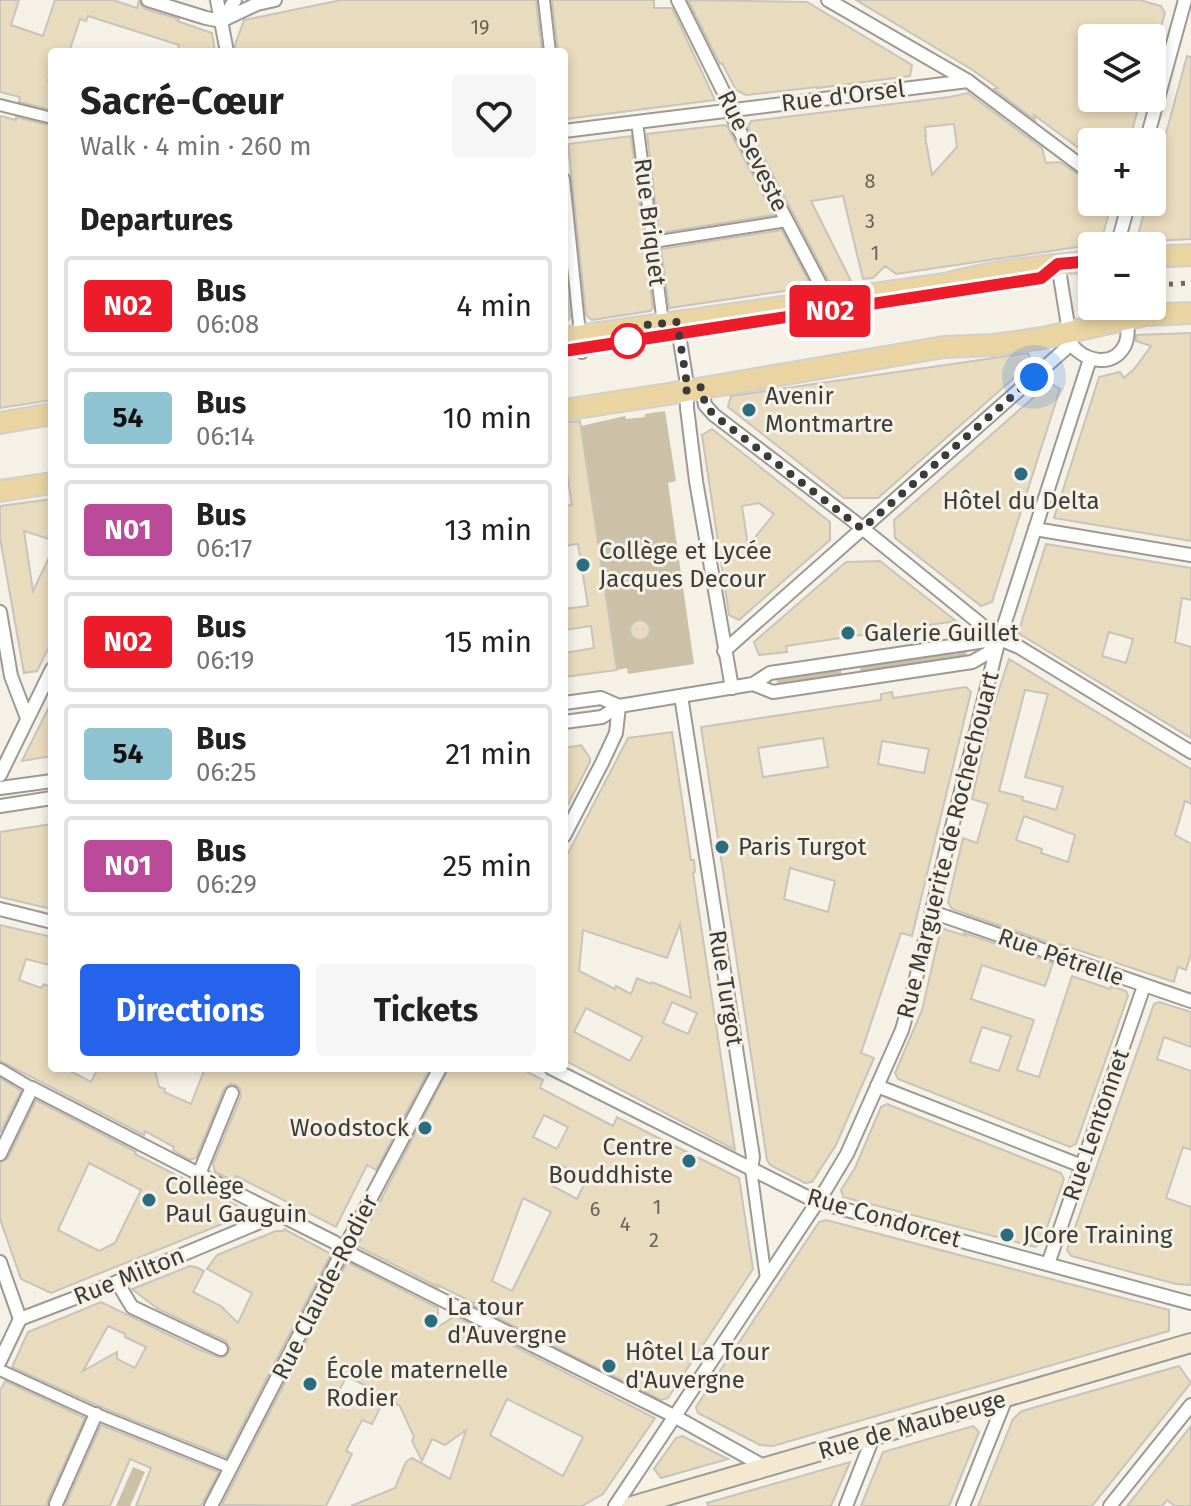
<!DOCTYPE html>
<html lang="en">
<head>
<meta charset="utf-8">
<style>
	:root { --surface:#fff; --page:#f6f6f6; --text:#222; --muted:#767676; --line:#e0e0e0; --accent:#2563eb }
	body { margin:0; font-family:"Fira Sans",sans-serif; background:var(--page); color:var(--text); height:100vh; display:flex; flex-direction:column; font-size:30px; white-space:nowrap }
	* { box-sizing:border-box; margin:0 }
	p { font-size:26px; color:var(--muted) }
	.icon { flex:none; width:44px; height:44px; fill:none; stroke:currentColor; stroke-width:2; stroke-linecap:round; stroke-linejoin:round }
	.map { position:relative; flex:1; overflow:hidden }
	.details { position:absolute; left:48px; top:48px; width:520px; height:1024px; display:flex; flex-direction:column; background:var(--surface); border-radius:8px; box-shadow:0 4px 12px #0003 }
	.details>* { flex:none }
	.badge { padding:0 16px; border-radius:6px; font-size:28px; line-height:52px }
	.tools { position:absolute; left:1078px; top:24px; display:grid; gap:16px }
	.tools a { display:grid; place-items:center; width:88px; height:88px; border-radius:8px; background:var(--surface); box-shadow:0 4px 12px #0003; font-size:40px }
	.you { position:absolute; width:40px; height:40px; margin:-20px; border:6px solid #fff; border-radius:50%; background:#1a73e8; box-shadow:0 0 0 12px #1a73e833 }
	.map>.badge { position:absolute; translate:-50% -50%; box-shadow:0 0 0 4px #fff }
	h2 { padding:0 32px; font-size:30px; line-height:72px }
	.round { display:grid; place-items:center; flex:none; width:84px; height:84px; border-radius:8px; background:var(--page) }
	.summary { display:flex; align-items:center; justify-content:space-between; height:136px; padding:0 32px }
	h1 { font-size:38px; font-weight:700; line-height:60px }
	.action { display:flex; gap:16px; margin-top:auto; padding:16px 32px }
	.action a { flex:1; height:92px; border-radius:8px; background:var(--accent); color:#fff; font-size:32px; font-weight:700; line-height:92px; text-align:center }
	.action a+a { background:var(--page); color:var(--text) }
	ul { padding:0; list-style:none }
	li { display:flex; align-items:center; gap:24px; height:100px; margin:0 16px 12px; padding:0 16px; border:4px solid var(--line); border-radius:8px }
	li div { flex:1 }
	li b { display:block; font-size:30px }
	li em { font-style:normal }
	li .badge { min-width:88px; font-weight:700; text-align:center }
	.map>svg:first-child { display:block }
</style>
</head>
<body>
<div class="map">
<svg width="1191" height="1506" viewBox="0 0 1191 1506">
	<rect width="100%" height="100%" fill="#f5f1e7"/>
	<!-- green -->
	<g fill="#ccc0a6">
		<polygon points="665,411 676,481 668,483 694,664 628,674 627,668 617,670 581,426 625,416 626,419 645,417 645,414"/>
		<polygon points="966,650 967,657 861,673 860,666"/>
		<polygon points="841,669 842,676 778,685 776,678"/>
		<polygon points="133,1467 145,1472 130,1506 116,1506"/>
	</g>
	<!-- building -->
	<g fill="#e9dbbd" stroke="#c8c4bb" stroke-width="2" fill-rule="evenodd">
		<polygon points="0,0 19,0 11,25 43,36 55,0 113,0 137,8 139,0 141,5 145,9 179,19 177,21 212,33 215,52 177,52 179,45 88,16 86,21 80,19 69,52 52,52 52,62 48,81 52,82 52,110 19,102 20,97 0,92"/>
		<polygon points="341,0 536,0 542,52 236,52 235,45 244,20"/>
		<polygon points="552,0 654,0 654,8 672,8 715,100 566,119 564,52 558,52"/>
		<polygon points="688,0 807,2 912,65 910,76 817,88 817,87 746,95 736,90 722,63 720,64"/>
		<polygon points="856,0 1140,0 1161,6 1165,13 1158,38 1092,38 1092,98 1141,98 1129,142 1092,142 1092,158 1034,115 1035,120 994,89 998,88 971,69"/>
		<polygon points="1187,56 1191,57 1191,239 1136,242 1147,202 1152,202 1152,185"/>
		<path d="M 968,93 L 1042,148 L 1046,163 L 1060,162 L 1092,184 L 1092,202 L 1112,202 L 1102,238 L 1091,245 L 896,274 L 885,266 L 873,278 L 863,279 L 843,196 L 811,201 L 851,281 L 834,284 L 828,280 L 748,127 L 751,121 L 950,97 ZM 954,124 L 957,147 L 932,175 L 925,136 L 926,136 L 925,127 Z"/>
		<polygon points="0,116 16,120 16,117 52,126 52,400 0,408"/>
		<polygon points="724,125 727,126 774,215 659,233 647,134"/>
		<polygon points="631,136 653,308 650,311 592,320 586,315 568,144"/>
		<polygon points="782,230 808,280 804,288 669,308 661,249"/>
		<polygon points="564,257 570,318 564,325"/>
		<polygon points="1191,333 1191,541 1054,518 1099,377 1120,372 1124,378 1135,368 1151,346 1136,341 1136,335"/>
		<polygon points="1028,353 1032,362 878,498 844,498 728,407 731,396"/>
		<polygon points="1050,383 1060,389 992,602 981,606 895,538 894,520"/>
		<polygon points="580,421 617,670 564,677 564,653 594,648 591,626 564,630 564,609 588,606 578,544 564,546 564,506 572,505 564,453 564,423"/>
		<path d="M 712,429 L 830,522 L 830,540 L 739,620 L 729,615 L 702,435 ZM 759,503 L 774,514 L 748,546 L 742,506 Z"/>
		<polygon points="52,499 52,540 24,531 33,591 52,551 52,641 37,671 24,673 0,538 0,506"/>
		<path d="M 1046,544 L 1191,568 L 1191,600 L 1182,598 L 1175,642 L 1191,647 L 1191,738 L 1018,633 ZM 1109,632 L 1133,639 L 1126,663 L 1102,656 Z"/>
		<polygon points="880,561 956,621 786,646 787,652 759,655 754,642 846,562"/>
		<circle cx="640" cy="630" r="10"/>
		<path d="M 1009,659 L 1191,769 L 1191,804 L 1185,801 L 1175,835 L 1191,844 L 1191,954 L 1186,970 L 1178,967 L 1174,982 L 1060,944 L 1059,946 L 952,909 L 948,902 L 963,838 L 977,843 L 988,804 L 972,799 L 992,711 ZM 1025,690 L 1048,694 L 1025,777 L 1063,787 L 1056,810 L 1022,800 L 1023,797 L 999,791 ZM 1024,816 L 1075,835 L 1068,862 L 1041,853 L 1042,849 L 1016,840 Z"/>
		<path d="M 966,687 L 971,692 L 912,936 L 901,933 L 861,1053 L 874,1058 L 836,1145 L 812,1182 L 805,1183 L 770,1165 L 767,1160 L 701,727 L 881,700 L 881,694 L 892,692 L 893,698 ZM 823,738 L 828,767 L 763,777 L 758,748 ZM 882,741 L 929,749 L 924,773 L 878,764 ZM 790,868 L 835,881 L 828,912 L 784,899 Z"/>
		<polygon points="52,701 52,756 22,761"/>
		<path d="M 672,732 L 691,860 L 694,860 L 695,872 L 693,873 L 735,1150 L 564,1060 L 564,861 L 628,738 ZM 680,924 L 691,998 L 652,982 L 651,984 L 637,978 L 631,994 L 616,986 L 615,989 L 579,971 L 583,930 L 667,958 ZM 672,1002 L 697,1013 L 688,1034 L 663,1023 ZM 586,1008 L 643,1037 L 630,1061 L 574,1032 Z"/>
		<polygon points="581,745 590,758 590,762 564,812 564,748"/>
		<polygon points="52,824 52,909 0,897 0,832"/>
		<polygon points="0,925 52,937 52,955 50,965 26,959 19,980 41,988 44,984 52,988 52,1068 65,1068 91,1082 98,1068 151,1068 155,1070 159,1087 165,1089 164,1092 191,1104 205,1068 430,1068 376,1170 367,1165 336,1227 236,1176 234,1181 215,1172 213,1164 241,1096 240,1088 236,1085 230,1084 224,1089 196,1158 190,1160 173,1150 174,1147 145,1131 144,1135 0,1061"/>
		<path d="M 941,928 L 966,936 L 964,933 L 1053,963 L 1045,986 L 982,965 L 971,999 L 1034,1020 L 1017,1070 L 1039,1077 L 1072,976 L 1110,989 L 1111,986 L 1126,991 L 1128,996 L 1076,1144 L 1070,1147 L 898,1079 L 895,1073 L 922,1010 ZM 982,1027 L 1011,1036 L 999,1071 L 970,1062 Z"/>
		<polygon points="1159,1002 1191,1012 1191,1047 1164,1037 1157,1059 1191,1071 1191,1150 1183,1147 1166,1198 1191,1207 1191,1285 1176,1284 1071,1256 1067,1250 1154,1004"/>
		<path d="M 449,1068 L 520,1068 L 543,1080 L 540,1088 L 613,1126 L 617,1117 L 739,1178 L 753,1269 L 668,1398 L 661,1400 L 472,1305 L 474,1303 L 438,1285 L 438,1287 L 357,1246 ZM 544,1115 L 568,1127 L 557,1149 L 533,1137 ZM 561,1165 L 587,1178 L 577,1199 L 551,1185 ZM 523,1198 L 551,1212 L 512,1291 L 492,1281 Z"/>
		<polygon points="0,1078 21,1091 0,1133"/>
		<path d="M 36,1100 L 136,1152 L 135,1154 L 223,1199 L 222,1196 L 227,1198 L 226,1200 L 238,1206 L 237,1218 L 51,1293 L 21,1279 L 0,1219 L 0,1163 L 8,1158 ZM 89,1163 L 141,1190 L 115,1243 L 99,1251 L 58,1230 Z"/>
		<polygon points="887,1104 1061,1173 1064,1179 1041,1244 1035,1247 843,1197 841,1190 855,1168 881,1107"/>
		<polygon points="826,1220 1169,1310 1169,1331 773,1446 760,1445 698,1413 696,1407 819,1222"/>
		<path d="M 284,1229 L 331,1254 L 226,1457 L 103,1408 L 12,1367 L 28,1332 L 101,1302 L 198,1349 L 218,1357 L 225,1357 L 230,1349 L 226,1341 L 158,1309 L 132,1289 L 190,1266 L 196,1267 L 204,1271 L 193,1292 L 221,1306 L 238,1323 L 252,1293 L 207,1269 L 217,1255 L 276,1231 L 283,1231 ZM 108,1326 L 125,1334 L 125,1337 L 146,1347 L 135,1368 L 117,1359 L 117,1352 L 83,1371 Z"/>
		<path d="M 347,1262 L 438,1308 L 438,1327 L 455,1316 L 655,1418 L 603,1494 L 582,1506 L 351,1506 L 395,1488 L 406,1462 L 412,1458 L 450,1479 L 466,1430 L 445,1445 L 432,1439 L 422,1461 L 412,1441 L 414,1437 L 400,1406 L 385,1398 L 372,1424 L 362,1420 L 346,1451 L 352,1454 L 326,1506 L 222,1505 ZM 347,1376 L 368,1387 L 358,1407 L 336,1396 ZM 507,1399 L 583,1437 L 563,1476 L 490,1435 Z"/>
		<polygon points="1179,1366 1191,1383 1092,1506 978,1506 1013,1419 1022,1411"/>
		<polygon points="5,1381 85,1418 48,1500 47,1506 0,1506 0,1391"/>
		<polygon points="101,1425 219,1472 201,1506 136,1506 151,1468 130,1459 110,1506 65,1506"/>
		<polygon points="973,1426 979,1432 949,1506 861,1506 883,1452"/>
		<polygon points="1191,1426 1191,1506 1175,1506 1167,1500 1162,1506 1127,1506"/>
		<polygon points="682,1436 728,1459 661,1478 654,1469 676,1438"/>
		<polygon points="850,1462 831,1506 708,1506 707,1503"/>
	</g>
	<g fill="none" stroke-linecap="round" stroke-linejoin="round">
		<!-- pedestrian casing -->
		<g stroke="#9e9a92" stroke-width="14">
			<g id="pedestrian">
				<polyline points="544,0 550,52"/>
				<polyline points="0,105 52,118"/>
				<polyline points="637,122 663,323"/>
				<polyline points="564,179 582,353"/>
				<polyline points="653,242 787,221"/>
				<polyline points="0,1069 32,1088"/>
				<polyline points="751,1169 766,1279"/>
				<polyline points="0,1370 96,1414 231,1468"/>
			</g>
		</g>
		<!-- minor casing -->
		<g stroke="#9e9a92" stroke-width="16">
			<g id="minor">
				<polyline points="148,0 206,18 221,21"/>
				<polyline points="217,0 227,52"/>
				<polyline points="678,0 727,99 730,110 736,124 829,301"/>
				<polyline points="828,0 968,81 1092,174"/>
				<polyline points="223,19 235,0"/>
				<polyline points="221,21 257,4 275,0"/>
				<polyline points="564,131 968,81"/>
				<polyline points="1146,142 1185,0"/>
				<polyline points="1117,246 1129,202"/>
				<path d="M 1058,264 L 1071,344 C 1084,361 1113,369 1125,345 C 1130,334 1127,317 1125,306"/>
				<polyline points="677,322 686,378 687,408 696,481 732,688"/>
				<polyline points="702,387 705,405 714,415 851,519 999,639 1019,647 1191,752"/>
				<polyline points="1035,529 1191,555"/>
				<polyline points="0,612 11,676 27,718"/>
				<polyline points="724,651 1071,344"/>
				<polyline points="753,684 773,692 972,662 988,653 997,641"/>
				<polyline points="681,696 753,1157 751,1169"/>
				<polyline points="564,703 601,698 619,706"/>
				<polyline points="564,722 602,717 619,706 753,684 770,673 999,639"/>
				<polyline points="0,775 52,669"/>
				<polyline points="0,788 52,781"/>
				<polyline points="0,806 52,798"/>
				<polyline points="564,836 602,763 616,733 619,706"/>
				<polyline points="0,909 52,922"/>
				<polyline points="932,912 1191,1001"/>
				<polyline points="551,1068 817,1202 1191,1303"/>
				<polyline points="877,1086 1082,1166"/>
				<polyline points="0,1154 32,1088 199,1174 334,1242 355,1256 674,1416 765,1467"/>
				<polyline points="199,1174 232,1093"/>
				<polyline points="0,1262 20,1319"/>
				<polyline points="1048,1264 1144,986"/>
				<polyline points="117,1282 132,1307 221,1349"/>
				<polyline points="0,1361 20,1319 117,1282 279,1214"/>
				<polyline points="56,1504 96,1414"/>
				<polyline points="211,1506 339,1258 440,1068"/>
				<polyline points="615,1506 826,1189 847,1154 902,1030 913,991 945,855 999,639 1005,622 1090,359"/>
				<polyline points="846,1506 874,1435"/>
				<polyline points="963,1506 1006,1398"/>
				<polyline points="1110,1506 1191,1405"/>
			</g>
		</g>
		<!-- secondary casing -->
		<g stroke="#9e9a92" stroke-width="22">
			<polyline id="secondary" points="632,1506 1191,1343"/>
		</g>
		<!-- primary casing -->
		<g stroke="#d0d0cf" stroke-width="24">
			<g id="primary">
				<polyline points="1152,257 1191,255"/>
				<path d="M 564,338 L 945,284 C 993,271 1042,266 1092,261"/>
				<polyline points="564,410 668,394 944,347 994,345 1043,338 1145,315 1191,313"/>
				<polyline points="0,423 52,414"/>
				<polyline points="0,491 52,483"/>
			</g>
		</g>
		<!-- pedestrian -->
		<use href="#pedestrian" stroke="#fff" stroke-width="10"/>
		<!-- minor -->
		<use href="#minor" stroke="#fff" stroke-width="12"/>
		<!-- secondary -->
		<use href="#secondary" stroke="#f4e9d0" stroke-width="18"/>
		<!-- primary -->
		<use href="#primary" stroke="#e9d4a2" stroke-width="20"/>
		<!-- rail -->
		<polyline stroke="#6b6964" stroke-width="5" stroke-dasharray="4 8" stroke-linecap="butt" points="1157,285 1191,283"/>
	</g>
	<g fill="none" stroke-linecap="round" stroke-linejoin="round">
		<!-- line casing -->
		<g stroke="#fff" stroke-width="18">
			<polyline id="line" points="564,351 1041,278 1058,264 1092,261"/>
		</g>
		<!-- line -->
		<use href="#line" stroke="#ed1c2a" stroke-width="12"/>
		<!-- walk -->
		<polyline stroke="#3c3b37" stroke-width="8" stroke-dasharray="0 14.4" points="628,341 636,326 677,322 686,378 685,391 702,387 705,405 714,415 862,529 1034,377"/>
	</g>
	<!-- markers -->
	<circle fill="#fff" stroke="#ed1c2a" stroke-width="4" cx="628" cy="341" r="16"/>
	<g fill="#2a6d7f" stroke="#f5f1e7" stroke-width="3">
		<circle cx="749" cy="410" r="8"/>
		<circle cx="1021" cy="474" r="8"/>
		<circle cx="583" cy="565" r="8"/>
		<circle cx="848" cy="633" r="8"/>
		<circle cx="722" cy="847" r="8"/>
		<circle cx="425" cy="1128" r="8"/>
		<circle cx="689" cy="1161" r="8"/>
		<circle cx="149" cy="1200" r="8"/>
		<circle cx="1007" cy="1235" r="8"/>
		<circle cx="431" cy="1321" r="8"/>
		<circle cx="609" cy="1366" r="8"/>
		<circle cx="310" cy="1384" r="8"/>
	</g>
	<g text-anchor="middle" stroke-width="6" stroke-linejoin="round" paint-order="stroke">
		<!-- number labels -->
		<g font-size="20" fill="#676358">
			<text x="480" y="34">19</text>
			<text x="870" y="188">8</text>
			<text x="870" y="228">3</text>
			<text x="875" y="260">1</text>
			<text x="657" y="1214">1</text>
			<text x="595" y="1216">6</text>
			<text x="625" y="1231">4</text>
			<text x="654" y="1247">2</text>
		</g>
		<!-- street labels -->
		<g font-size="24" fill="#3c3b37" stroke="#f5f1e7">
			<text transform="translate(843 96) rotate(-7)" y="8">Rue d'Orsel</text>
			<text transform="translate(753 151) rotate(64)" y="8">Rue Seveste</text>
			<text transform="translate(650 222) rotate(83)" y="8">Rue Briquet</text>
			<text transform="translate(948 845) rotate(-76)" y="8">Rue Marguerite de Rochechouart</text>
			<text transform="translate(1061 957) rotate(19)" y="8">Rue Pétrelle</text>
			<text transform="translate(726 988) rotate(81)" y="8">Rue Turgot</text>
			<text transform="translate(1096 1125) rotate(-71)" y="8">Rue Lentonnet</text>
			<text transform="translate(884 1218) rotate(16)" y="8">Rue Condorcet</text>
			<text transform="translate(129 1276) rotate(-22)" y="8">Rue Milton</text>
			<text transform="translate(325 1287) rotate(-63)" y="8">Rue Claude-Rodier</text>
			<text transform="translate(912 1425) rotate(-16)" y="8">Rue de Maubeuge</text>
		</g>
		<!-- poi labels -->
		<g font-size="24" fill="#3c3b37" stroke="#f5f1e7" text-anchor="start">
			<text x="765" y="404">Avenir<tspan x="765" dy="28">Montmartre</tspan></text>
			<text x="1021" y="509" text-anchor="middle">Hôtel du Delta</text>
			<text x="599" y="559">Collège et Lycée<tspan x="599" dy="28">Jacques Decour</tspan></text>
			<text x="864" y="641">Galerie Guillet</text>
			<text x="738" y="855">Paris Turgot</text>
			<text x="409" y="1136" text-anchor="end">Woodstock</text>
			<text x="673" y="1155" text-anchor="end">Centre<tspan x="673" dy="28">Bouddhiste</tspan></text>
			<text x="165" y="1194">Collège<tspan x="165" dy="28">Paul Gauguin</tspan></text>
			<text x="1023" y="1243">JCore Training</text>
			<text x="447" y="1315">La tour<tspan x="447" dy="28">d'Auvergne</tspan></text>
			<text x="625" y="1360">Hôtel La Tour<tspan x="625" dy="28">d'Auvergne</tspan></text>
			<text x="326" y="1378">École maternelle<tspan x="326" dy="28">Rodier</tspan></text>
		</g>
	</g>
</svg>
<div class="tools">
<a><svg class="icon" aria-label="layers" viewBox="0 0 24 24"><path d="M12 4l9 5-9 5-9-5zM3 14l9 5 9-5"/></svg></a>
<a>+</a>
<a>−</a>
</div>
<div class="you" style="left:1034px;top:377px"></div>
<b class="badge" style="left:830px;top:311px;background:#ed1c2a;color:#fff">N02</b>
<section class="details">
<div class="summary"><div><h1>Sacré-Cœur</h1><p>Walk · 4 min · 260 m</p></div><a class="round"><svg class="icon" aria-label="heart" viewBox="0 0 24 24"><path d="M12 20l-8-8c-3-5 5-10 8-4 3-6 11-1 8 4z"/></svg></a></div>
<h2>Departures</h2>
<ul>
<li><span class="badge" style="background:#ed1c2a;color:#fff">N02</span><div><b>Bus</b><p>06:08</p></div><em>4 min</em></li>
<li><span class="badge" style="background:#8ec3d1;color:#111">54</span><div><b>Bus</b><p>06:14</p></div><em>10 min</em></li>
<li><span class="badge" style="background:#bb4a9b;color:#fff">N01</span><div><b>Bus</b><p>06:17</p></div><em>13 min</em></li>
<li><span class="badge" style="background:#ed1c2a;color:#fff">N02</span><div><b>Bus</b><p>06:19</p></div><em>15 min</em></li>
<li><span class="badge" style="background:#8ec3d1;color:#111">54</span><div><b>Bus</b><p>06:25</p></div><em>21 min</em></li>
<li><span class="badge" style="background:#bb4a9b;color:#fff">N01</span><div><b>Bus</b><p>06:29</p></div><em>25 min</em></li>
</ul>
<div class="action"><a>Directions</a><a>Tickets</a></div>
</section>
</div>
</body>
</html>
